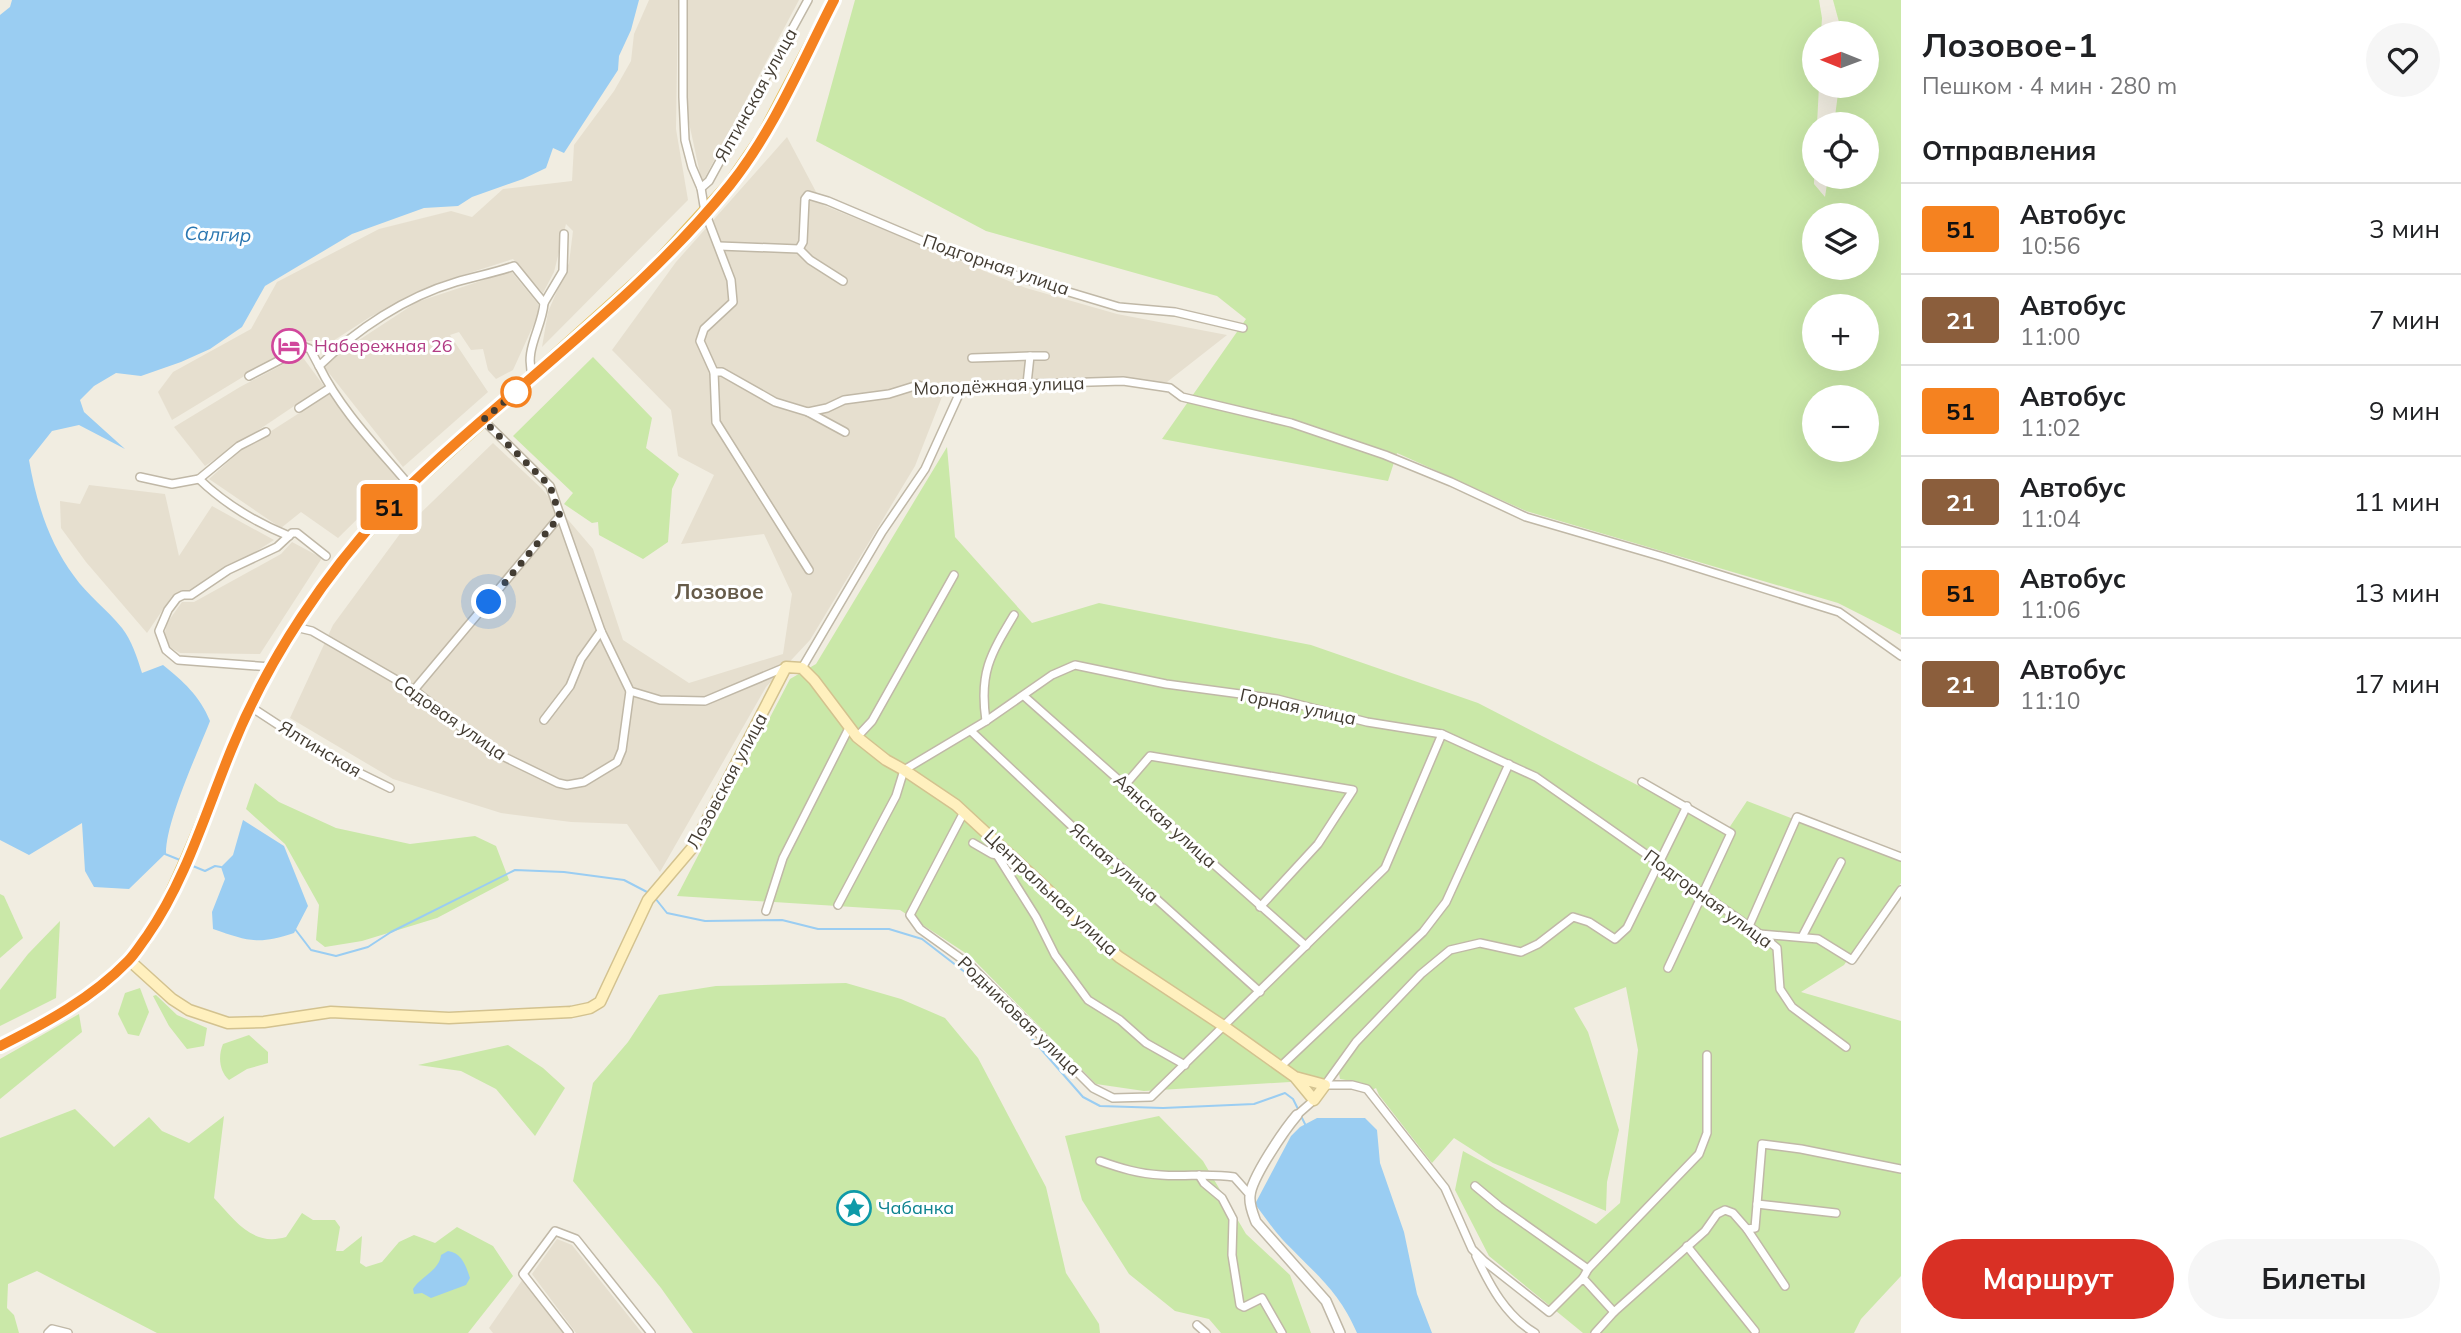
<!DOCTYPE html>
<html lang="ru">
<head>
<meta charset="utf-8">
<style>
	:root { --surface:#fff; --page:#f6f6f6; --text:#202124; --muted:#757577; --line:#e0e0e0; --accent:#d93025 }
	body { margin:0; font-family:Mulish,sans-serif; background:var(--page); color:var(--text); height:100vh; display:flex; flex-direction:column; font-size:26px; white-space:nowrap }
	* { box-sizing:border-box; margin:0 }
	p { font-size:23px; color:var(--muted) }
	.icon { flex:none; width:38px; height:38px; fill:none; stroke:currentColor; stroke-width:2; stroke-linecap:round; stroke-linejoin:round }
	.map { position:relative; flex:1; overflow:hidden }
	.side { display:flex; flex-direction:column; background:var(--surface); width:560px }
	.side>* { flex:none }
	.badge { padding:0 14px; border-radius:5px; font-size:24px; line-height:46px }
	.needle { width:46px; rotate:271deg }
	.buttons { position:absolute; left:1802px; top:21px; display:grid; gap:14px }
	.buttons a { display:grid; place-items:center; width:77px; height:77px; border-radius:50%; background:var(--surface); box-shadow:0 7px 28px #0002; font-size:35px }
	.you { position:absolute; width:35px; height:35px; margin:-18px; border:5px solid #fff; border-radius:50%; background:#1a73e8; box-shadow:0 0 0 10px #1a73e833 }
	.map>.badge { position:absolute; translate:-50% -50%; box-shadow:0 0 0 4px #fff }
	h2 { padding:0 21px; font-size:26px; line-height:63px }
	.round { display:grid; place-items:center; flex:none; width:74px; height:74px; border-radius:37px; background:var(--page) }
	.summary { display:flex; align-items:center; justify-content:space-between; height:119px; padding:0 21px }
	h1 { font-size:33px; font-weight:700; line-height:52px }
	.primary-button { display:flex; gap:14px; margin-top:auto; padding:14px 21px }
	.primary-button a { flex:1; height:80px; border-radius:42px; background:var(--accent); color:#fff; font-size:28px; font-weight:700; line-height:80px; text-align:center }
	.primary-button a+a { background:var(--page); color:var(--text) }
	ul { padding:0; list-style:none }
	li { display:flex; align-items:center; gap:21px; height:91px; padding:0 21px; border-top:2px solid var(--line) }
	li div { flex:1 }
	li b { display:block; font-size:26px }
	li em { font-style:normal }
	li .badge { min-width:77px; font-weight:700; text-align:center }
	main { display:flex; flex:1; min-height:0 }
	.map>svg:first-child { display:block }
</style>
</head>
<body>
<main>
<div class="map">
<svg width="1901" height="1333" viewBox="0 0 1901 1333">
	<rect width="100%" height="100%" fill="#f1ede1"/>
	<!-- residential -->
	<g fill="#e6dfcf">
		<polygon points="649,0 678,0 676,129 688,200 542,347 548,312 569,263 573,231 566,224 554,272 543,293 513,259 441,282 370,317 333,341 302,341 172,420 158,392 173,372 251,329 277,282 379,229 451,211 472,217 503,189 572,181 574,145 614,91 631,61 634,34"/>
		<polygon points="685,0 799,0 702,183 688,118"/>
		<polygon points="787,137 823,205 1026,288 1117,314 1227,335 1167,382 947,384 915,466 810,640 766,687 660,872 627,824 571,822 501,813 393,779 290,718 333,625 402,531 493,443 541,488 593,549 623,640 689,683 783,654 792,594 764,534 681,544 714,475 678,456 671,410 612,350 676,262"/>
		<polygon points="511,271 538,304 538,315 513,370 496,379 488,370 483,349 471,350 459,332 450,335 488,392 403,467 325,368 330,359 417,302"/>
		<polygon points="301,355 324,386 205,466 174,427 240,387"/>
		<polygon points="329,394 399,478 338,538 301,512 281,528 209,479 240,451"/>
		<polygon points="89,485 165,494 179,556 212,506 274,540 192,592 172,596 147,633 86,562 61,528 60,501 80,504"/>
		<polygon points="292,542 322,558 260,654 180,653 171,648 164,637 167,623 182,602 194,602 281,554"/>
		<polygon points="557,1239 572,1245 642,1333 576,1333 532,1274"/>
		<polygon points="523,1279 565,1333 493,1333 489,1328"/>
	</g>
	<!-- green -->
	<g fill="#cae8a8" fill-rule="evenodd">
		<path d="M 855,0 L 1819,0 L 1822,18 L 1821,33 L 1815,33 L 1815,86 L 1819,86 L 1817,124 L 1815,124 L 1814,184 L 1825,197 L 1828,177 L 1867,177 L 1867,124 L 1834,124 L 1839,86 L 1867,86 L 1867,33 L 1842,33 L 1833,0 L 1901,0 L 1901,635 L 1838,603 L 1526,511 L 1397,453 L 1388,481 L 1162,439 L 1246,319 L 1217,296 L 986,231 L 816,141 ZM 1815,215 L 1867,215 L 1867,268 L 1815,268 ZM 1815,306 L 1867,306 L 1867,359 L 1815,359 ZM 1815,397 L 1867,397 L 1867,450 L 1815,450 Z"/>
		<polygon points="593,357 652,418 646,448 679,474 672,489 668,542 643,559 599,535 598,522 592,523 564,504 573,493 513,436"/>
		<polygon points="947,447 955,537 1032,623 1099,603 1311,645 1478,703 1678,806 1725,834 1747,801 1901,861 1901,883 1844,965 1801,992 1901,1021 1901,1276 1861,1319 1854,1333 1583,1333 1489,1256 1455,1190 1463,1151 1596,1224 1620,1203 1638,1050 1626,987 1574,1008 1588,1032 1619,1130 1607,1182 1606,1211 1493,1163 1454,1138 1432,1163 1379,1095 1376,1088 1372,1090 1363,1083 1340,1079 1339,1073 1365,1035 1322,1080 1144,1091 1096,1084 970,956 900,910 677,896 790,679 816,664"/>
		<polygon points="255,783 279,802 336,828 410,844 475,836 496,846 509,880 437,918 362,941 325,947 316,940 319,905 285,844 246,809"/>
		<polygon points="0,894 4,896 23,938 0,958"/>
		<polygon points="60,921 56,998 0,1026 0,990 28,954"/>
		<polygon points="846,983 901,999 945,1018 978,1058 1046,1187 1066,1273 1099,1324 1100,1333 693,1333 661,1288 573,1181 593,1083 628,1042 659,995 716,986"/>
		<polygon points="140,988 149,1012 139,1036 128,1034 118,1014 125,993"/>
		<polygon points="156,995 177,1015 207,1028 204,1046 187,1049 169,1026 153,996"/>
		<polygon points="79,1014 82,1032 0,1099 0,1059"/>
		<path d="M 249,1035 L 268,1052 L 268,1063 L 247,1069 L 229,1080 C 219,1071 218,1056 223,1044 Z"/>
		<polygon points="508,1045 543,1068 565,1088 535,1136 496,1089 461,1071 418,1065"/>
		<path d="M 75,1109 L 114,1147 L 149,1117 L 162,1131 L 189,1143 L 224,1116 L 214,1198 C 235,1220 252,1247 286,1237 L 302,1213 L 313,1220 L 335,1220 L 340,1227 L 336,1251 L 343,1251 L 362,1236 L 360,1263 L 366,1267 L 382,1262 L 399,1242 L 414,1235 L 435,1243 L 457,1227 L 493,1246 L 513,1276 L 468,1333 L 157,1333 L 37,1271 L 8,1284 L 7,1308 L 14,1315 L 19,1333 L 0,1333 L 0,1138 Z"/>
		<polygon points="1159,1116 1203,1161 1246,1234 1290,1275 1311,1333 1221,1333 1209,1319 1175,1311 1129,1274 1082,1200 1065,1136"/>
	</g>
	<!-- water -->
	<g fill="#9acdf2">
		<path d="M 12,0 L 639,0 L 631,30 L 619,56 L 618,70 L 564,153 L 553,148 L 546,168 L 523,179 L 472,197 L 458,206 L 424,208 L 352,234 L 265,286 L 242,327 L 210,349 L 181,362 L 141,376 L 116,373 L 94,386 L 80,400 L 84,412 L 125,449 L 79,425 L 52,431 L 29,460 C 36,501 49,543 74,576 C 87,595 108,610 122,628 C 132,641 137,657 142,673 L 163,665 C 183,681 200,696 210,721 C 197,754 166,821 166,853 L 129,889 L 94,887 L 85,871 L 82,823 L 29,855 L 0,840 L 0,15 L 10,7 Z"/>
		<path d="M 243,820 L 284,846 L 308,906 L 294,933 C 258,945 248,941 213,929 L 212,912 L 225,879 L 221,867 L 233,855 Z"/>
		<path d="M 1317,1118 L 1365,1118 L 1377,1130 L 1380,1163 L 1404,1232 L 1417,1294 L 1432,1333 L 1357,1333 C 1338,1289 1314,1273 1282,1239 C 1272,1228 1264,1216 1255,1204 L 1291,1136 L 1300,1127 Z"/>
		<path d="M 448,1251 C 462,1253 466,1266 470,1278 L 466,1285 L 431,1298 L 422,1293 L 414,1294 L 413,1289 C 421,1276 439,1271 441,1255 Z"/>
	</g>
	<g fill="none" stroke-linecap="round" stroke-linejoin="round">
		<!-- stream -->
		<g stroke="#9acdf2" stroke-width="2">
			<polyline points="165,854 180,860"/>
			<polyline points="188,864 205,871 215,866 221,867"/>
			<polyline points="655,898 667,913 705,921 782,920 818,929 889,929 922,939 970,976 1033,1040 1083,1097 1100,1106 1163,1108 1254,1104 1285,1093 1293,1099 1299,1111"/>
			<polyline points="295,929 311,950 336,956 368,947 391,932 515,870 564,872 624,880 647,892"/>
			<polyline points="1301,1116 1306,1126"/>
		</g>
		<!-- minor casing -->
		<g stroke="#c0b8a7" stroke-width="10">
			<g id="minor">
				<polyline points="683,0 683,97 685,140 692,167 701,188 705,212 731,280 733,302 704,329 700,341 714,372 716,422 809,570"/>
				<polyline points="701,188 709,181 808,0"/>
				<polyline points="719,246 799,249 810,260 843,281"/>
				<polyline points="799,249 803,242 805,199 808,195 828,201 932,245 1032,281 1119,307 1175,312 1243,328"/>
				<polyline points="544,303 563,271 564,234"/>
				<polyline points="972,358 1030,356"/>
				<path d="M 319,366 C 341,411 378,448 410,486"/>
				<polyline points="714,372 722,372 775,402 808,412 827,408 844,400 889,394 918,385 934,390 961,390 1027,384 1123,381 1170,388 1182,397 1291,423 1385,455 1451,482 1526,517 1663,557 1839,612 1901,656"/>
				<path d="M 249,376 L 305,347 L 310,349 L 319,366 C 357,329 405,297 456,282 C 475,276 495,273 514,266 L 544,303 C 542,329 523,350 533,377"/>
				<polyline points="1027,384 1030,356 1045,356"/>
				<polyline points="299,408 330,388"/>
				<polyline points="808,412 845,432"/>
				<polyline points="483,420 550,486 601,631 630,691 660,700 705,701 786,667"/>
				<polyline points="140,477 172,484 199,479 239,446 266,432"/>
				<path d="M 199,479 C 224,503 257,523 289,536"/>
				<polyline points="295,627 312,631 414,690 490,750 558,783 567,785 584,782 617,762 622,750 630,691"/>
				<polyline points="271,667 178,660 166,650 159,631 168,610 177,598 183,595 191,595 228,570 277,547 292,533 297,533 326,556"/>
				<polyline points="802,668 882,532 925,469 961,390"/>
				<polyline points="414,690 560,516"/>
				<polyline points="1024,696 1306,946"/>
				<polyline points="251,707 329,758 390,788"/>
				<polyline points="544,720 570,686 581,659 601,631"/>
				<path d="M 986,721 C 979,673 990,655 1014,615"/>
				<polyline points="971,731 1076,830 1122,868 1260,992"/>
				<polyline points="857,737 872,721 954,575"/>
				<polyline points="1642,782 1731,833 1668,968"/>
				<polyline points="1125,785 1150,756 1353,790 1318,844 1260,907"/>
				<polyline points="964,812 910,915 920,929 970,965 1093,1088 1113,1098 1151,1097 1385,868 1442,734"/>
				<polyline points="973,843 992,854 997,855"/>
				<polyline points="997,843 997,855 1036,917 1055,955 1088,1000 1120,1020 1146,1043 1185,1065"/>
				<polyline points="838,905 896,796 904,770 986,721 1052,675 1075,665 1166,684 1277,699 1367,722 1442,734 1536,777 1760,934 1777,948 1780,989 1792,1007 1846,1047"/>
				<polyline points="766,911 783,858 849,728"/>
				<polyline points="1749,926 1797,817 1901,857"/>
				<polyline points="1760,934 1818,939 1852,960 1901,890"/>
				<polyline points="1802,937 1841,862"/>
				<polyline points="1281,1066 1423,932 1446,902 1509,764"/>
				<polyline points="1325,1085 1352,1085 1367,1089 1445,1188 1472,1249 1484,1261 1549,1312 1583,1278 1614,1312 1705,1231 1717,1214 1725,1210 1733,1213 1747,1229 1755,1228 1762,1144 1801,1149 1901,1169"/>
				<polyline points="1325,1085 1356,1042 1421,974 1450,950 1480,943 1521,952 1538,944 1573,917 1589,922 1615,939 1627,928 1687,806"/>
				<polyline points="1297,1115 1314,1100"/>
				<path d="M 1100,1161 C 1120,1168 1139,1174 1161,1175 C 1185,1177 1209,1173 1234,1177 L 1250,1195"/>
				<polyline points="1199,1175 1204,1183 1222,1198 1233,1219 1232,1255 1240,1305 1244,1307 1262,1298 1282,1333"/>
				<polyline points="1475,1186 1499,1206 1588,1269"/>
				<polyline points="1757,1204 1836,1213"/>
				<polyline points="1747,1229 1785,1286"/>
				<polyline points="1687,1246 1755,1331"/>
				<path d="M 1476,1256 C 1490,1286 1506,1316 1535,1333"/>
				<polyline points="1583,1278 1588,1269 1699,1154 1707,1133 1707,1055"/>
				<polyline points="1197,1325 1206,1333"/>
				<polyline points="48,1333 52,1329 68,1333"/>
				<polyline points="569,1333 523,1274 555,1231 576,1239 651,1333"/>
				<polyline points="1595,1333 1614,1312"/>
			</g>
		</g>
		<!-- tertiary casing -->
		<g stroke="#c0b8a7" stroke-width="12">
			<path id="tertiary" d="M 1297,1115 C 1285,1129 1251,1178 1250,1196 C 1249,1205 1253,1214 1256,1222 L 1326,1301 L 1340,1333"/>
		</g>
		<!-- secondary casing -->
		<g stroke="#d3c28f" stroke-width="13">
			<polyline id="secondary" points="129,960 172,999 189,1010 228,1023 264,1022 331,1012 449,1018 571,1012 590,1008 600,1002 648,900 693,847 786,667 802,668 814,680 857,737 886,760 904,770 956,805 1048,890 1078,922 1119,957 1225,1027 1295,1077 1325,1085 1314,1100 1295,1077"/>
		</g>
		<!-- primary casing -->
		<g stroke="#e6be5a" stroke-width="14">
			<path id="primary" d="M 0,1046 C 46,1023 92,998 128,961 C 156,932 172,892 188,856 C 216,793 237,727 271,666 C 307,601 357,539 410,486 L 654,267 L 730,184 L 763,136 L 834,0"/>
		</g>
		<!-- minor -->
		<use href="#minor" stroke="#fff" stroke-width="7"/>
		<!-- tertiary -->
		<use href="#tertiary" stroke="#fff" stroke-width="9"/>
		<!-- secondary -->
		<use href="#secondary" stroke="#fff0be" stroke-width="10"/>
		<!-- primary -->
		<use href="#primary" stroke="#ffe08d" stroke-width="10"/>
	</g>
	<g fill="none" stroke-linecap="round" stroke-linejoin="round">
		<!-- line casing -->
		<g stroke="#fff" stroke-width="16">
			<path id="line" d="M 0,1046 C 46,1023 92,998 128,961 C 135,954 141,944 147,936 C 186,880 206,811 232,748 C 268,659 327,570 394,501 C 503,393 633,305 730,185 C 774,130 802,62 834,0"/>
		</g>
		<!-- line -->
		<use href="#line" stroke="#f58220" stroke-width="10"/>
		<!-- walk -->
		<polyline stroke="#433c32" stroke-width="7" stroke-dasharray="0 12.6" points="489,602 560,516 550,486 483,420 516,392"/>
	</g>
	<!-- icons -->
	<defs>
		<g id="hotel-ring" transform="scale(1.75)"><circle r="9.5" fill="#fff" stroke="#d1479c" stroke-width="1.5"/><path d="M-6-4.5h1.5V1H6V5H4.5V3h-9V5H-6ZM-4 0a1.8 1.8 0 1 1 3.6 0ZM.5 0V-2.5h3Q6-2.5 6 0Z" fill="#d1479c"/></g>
		<g id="sight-ring" transform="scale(1.75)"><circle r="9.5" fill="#fff" stroke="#0f9aa8" stroke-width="1.5"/><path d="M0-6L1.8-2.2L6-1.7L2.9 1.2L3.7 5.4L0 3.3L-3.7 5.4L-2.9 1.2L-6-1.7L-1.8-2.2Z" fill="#0f9aa8"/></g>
	</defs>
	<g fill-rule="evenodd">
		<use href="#hotel-ring" x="289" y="346"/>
		<use href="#sight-ring" x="854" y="1208"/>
	</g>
	<!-- markers -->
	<circle fill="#fff" stroke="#f58220" stroke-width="3.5" cx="516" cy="392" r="14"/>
	<g text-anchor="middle" stroke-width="6" stroke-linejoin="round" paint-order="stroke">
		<!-- street labels -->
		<g font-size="18" fill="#433c32" stroke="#fff">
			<text transform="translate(756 95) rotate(-61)" y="6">Ялтинская улица</text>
			<text transform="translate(996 265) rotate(19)" y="6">Подгорная улица</text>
			<text transform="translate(999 386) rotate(-2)" y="6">Молодёжная улица</text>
			<text transform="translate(1298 707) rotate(12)" y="6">Горная улица</text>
			<text transform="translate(450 718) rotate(35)" y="6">Садовая улица</text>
			<text transform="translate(320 749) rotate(31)" y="6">Ялтинская</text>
			<text transform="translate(727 781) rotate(-62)" y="6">Лозовская улица</text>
			<text transform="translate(1165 821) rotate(42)" y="6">Аянская улица</text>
			<text transform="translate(1114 863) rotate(41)" y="6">Ясная улица</text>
			<text transform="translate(1051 893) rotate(43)" y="6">Центральная улица</text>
			<text transform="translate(1708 899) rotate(36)" y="6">Подгорная улица</text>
			<text transform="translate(1019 1016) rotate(44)" y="6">Родниковая улица</text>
		</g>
		<!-- hotel labels -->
		<g font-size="18" fill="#b23c85" stroke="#fff" text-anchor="start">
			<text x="314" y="352">Набережная 26</text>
		</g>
		<!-- culture labels -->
		<g font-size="18" fill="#0d838f" stroke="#fff" text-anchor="start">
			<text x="878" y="1214">Чабанка</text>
		</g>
		<!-- water labels -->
		<g font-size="19" font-style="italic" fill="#2976b1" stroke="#fff">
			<text transform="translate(218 234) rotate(2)" y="7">Салгир</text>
		</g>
		<!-- quarter labels -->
		<g font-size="21" font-weight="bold" fill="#665b49" stroke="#fff">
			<text x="719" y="599">Лозовое</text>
		</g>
	</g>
</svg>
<div class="buttons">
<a><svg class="needle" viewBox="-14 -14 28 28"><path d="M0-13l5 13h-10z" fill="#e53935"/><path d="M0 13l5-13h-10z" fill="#757577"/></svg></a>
<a><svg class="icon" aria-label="locate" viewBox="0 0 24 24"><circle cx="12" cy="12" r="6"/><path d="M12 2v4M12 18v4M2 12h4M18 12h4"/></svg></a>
<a><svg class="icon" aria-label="layers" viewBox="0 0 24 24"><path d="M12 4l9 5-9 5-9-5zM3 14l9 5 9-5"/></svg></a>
<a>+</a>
<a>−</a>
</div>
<div class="you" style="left:489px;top:602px"></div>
<b class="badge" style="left:389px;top:507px;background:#f58220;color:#111">51</b>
</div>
<section class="side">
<div class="summary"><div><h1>Лозовое-1</h1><p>Пешком · 4 мин · 280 m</p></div><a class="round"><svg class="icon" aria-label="heart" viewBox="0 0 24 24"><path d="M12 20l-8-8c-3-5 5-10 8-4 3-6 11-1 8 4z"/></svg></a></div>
<h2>Отправления</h2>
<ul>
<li><span class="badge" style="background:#f58220;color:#111">51</span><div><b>Автобус</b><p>10:56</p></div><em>3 мин</em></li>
<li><span class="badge" style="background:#8b5e3c;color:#fff">21</span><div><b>Автобус</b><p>11:00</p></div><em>7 мин</em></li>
<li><span class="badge" style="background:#f58220;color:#111">51</span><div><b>Автобус</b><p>11:02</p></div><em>9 мин</em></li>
<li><span class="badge" style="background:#8b5e3c;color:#fff">21</span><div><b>Автобус</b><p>11:04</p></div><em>11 мин</em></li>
<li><span class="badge" style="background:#f58220;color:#111">51</span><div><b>Автобус</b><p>11:06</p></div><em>13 мин</em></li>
<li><span class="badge" style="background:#8b5e3c;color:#fff">21</span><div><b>Автобус</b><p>11:10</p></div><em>17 мин</em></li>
</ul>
<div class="primary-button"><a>Маршрут</a><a>Билеты</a></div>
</section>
</main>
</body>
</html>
